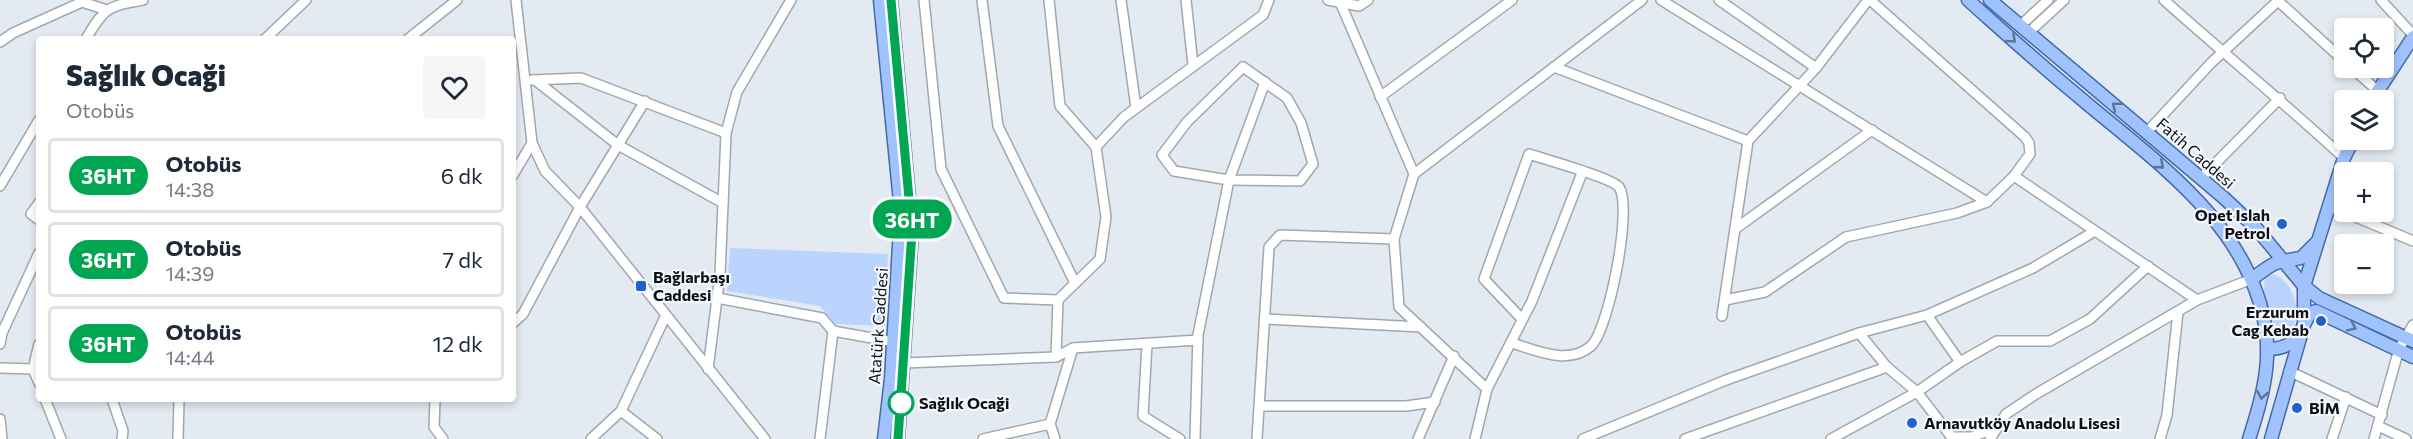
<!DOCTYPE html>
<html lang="tr">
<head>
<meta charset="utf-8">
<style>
	:root { --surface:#fff; --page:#f6f6f7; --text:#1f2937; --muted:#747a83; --line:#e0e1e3 }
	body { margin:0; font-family:Commissioner,sans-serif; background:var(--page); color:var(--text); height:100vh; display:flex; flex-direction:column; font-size:22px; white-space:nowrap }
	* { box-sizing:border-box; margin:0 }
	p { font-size:20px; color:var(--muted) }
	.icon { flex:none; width:33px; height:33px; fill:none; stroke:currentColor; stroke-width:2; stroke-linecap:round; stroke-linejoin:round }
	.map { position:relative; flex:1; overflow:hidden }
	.panel { position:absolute; left:36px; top:36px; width:480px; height:366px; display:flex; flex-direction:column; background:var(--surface); border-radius:6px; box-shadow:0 3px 9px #0003 }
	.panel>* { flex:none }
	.badge { padding:0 12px; border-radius:20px; font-size:21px; line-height:39px }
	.fabs { position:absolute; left:2334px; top:18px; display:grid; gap:12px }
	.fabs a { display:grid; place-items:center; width:60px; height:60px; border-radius:6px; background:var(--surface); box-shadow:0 3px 9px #0003; font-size:30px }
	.map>.badge { position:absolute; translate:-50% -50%; box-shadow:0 0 0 3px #fff }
	.round { display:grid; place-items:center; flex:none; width:63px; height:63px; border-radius:6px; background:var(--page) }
	.headline { display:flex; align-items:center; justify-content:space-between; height:102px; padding:0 30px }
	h1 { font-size:28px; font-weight:800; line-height:45px }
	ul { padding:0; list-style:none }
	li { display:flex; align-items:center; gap:18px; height:75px; margin:0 12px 9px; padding:0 18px; border:3px solid var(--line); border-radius:6px }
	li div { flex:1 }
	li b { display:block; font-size:22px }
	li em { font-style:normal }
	li .badge { min-width:66px; font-weight:700; text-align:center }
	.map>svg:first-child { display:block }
</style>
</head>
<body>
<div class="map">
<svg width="2413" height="439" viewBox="0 0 2413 439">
	<rect width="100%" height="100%" fill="#e4eaf2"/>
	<!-- green -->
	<g fill="#bbd4fe">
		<polygon points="730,248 888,254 885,326 835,324 820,306 727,291"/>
		<path d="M 2273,274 C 2298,282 2308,331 2277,337 C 2266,326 2262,293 2265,278 Z"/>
	</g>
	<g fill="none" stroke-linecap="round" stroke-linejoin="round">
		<!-- minor casing -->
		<g stroke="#a2a7ae" stroke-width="12">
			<g id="minor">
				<polyline points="516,0 532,143 545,171 580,207 765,439"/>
				<polyline points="924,0 941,169 1004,298 1058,300 1100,259 1106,217 1096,147 1124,117 1263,15 1269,0"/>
				<polyline points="982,0 998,126 1075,283"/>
				<polyline points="1049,0 1060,106 1096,147"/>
				<polyline points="1121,0 1136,108"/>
				<polyline points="1186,0 1193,65"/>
				<polyline points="1328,0 1359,6 1368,0"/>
				<polyline points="1661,0 1987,202"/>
				<polyline points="1719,0 1816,68"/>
				<path d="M 2164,0 C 2224,54 2286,104 2344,158"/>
				<polyline points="2277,0 2344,61"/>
				<polyline points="2381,0 2413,35"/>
				<polyline points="1340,2 1414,174 1394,239 1399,307 1487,389"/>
				<polyline points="2020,26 2048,0"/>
				<polyline points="2028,33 2064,0"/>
				<path d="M 86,39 C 104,8 108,6 143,0"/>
				<polyline points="265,39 306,0"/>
				<polyline points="408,39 457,0"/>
				<polyline points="0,42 13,33 82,2 107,10"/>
				<polygon points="1243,67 1287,98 1301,123 1313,164 1300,181 1229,180 1174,171 1162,155 1187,122"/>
				<polyline points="1554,67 1748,141 1816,68 1868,0"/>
				<polyline points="2352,68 2378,91"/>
				<polyline points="532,80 581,78 726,133"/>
				<polyline points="535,80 618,145 723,203"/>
				<polyline points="1380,97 1512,0"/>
				<polyline points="2147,132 2211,63 2279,0"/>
				<polyline points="1414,174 1642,0"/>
				<polyline points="513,175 532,143"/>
				<polyline points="2014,176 2197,300"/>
				<polyline points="2201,178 2280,98"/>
				<polyline points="0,186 39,120"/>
				<polyline points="39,203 31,214 39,220"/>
				<polyline points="2330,206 2413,241"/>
				<polyline points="1735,229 1872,130"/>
				<polyline points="717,298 822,318 833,331 894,342"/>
				<polyline points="1725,300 1765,292 1846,237 1957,213 1987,202 2014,176 2030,154 2029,143 2025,137 1870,0"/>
				<polyline points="1927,315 1960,362"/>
				<polyline points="1722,316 1748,141"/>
				<polyline points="1265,319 1421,327"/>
				<polyline points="513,323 523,314 580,207 645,101"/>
				<polyline points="1859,333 1887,367 1917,392 1953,439"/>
				<path d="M 1512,343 C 1535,350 1569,366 1591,346 C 1609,329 1633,207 1619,187 C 1612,178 1544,159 1529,154 L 1484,279 L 1521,318"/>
				<polyline points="0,344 2,333 39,253"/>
				<polyline points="39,344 33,369 39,383"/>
				<polyline points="1147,344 1143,416 1180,439"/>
				<polyline points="1056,357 1058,300"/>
				<polyline points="904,363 1056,357 1073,348 1198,340"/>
				<polyline points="0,368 33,369"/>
				<polyline points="708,369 720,275 726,133 737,92 791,0"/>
				<polyline points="2289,371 2382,415"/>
				<polyline points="45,399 61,439"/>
				<polyline points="112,399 123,431 122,439"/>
				<polyline points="435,399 434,427 443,439"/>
				<polyline points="1259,406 1406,406 1435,402"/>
				<polyline points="621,411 657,439"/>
				<polyline points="0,419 2,439"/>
				<polyline points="2378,426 2406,439"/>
				<polyline points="1952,437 1972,437 1995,428"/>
				<polyline points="178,439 179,399"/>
				<polyline points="591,439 621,411 666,315"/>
				<polyline points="820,439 833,331"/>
				<polyline points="983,439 1050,424"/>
				<polyline points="1055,439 1050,424 1073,348"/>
				<polyline points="1195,439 1198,335 1229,180 1265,82"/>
				<polyline points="1257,439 1269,247 1280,235 1394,239"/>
				<polyline points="1418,439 1454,356"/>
				<polyline points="1475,439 1487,389 1532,301 1582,173"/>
				<polyline points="1583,439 1726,380 1859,333 1927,315 2033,268 2095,231"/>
				<polyline points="1685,439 1887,367"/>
				<polyline points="1831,439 1917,392 1960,362 1997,341 2050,341 2090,319 2148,266"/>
				<polyline points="1990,439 2006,414 2036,394 2197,300 2252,279"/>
				<polyline points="2160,439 2167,415 2178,312"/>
				<polyline points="2332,439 2346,397"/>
				<polyline points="2374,439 2399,349 2413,325"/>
			</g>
		</g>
		<!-- major casing -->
		<g stroke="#446aaa" stroke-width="15">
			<g id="major">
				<polyline points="880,0 901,212 891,379 884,439"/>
				<polyline points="891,0 912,232 898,439"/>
				<path d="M 1968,0 C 2004,32 2040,65 2078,96 C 2153,160 2252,225 2266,332 C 2271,368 2260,405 2249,439"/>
				<polyline points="1990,0 2223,197 2257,229 2304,286 2319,298 2413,341"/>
				<polyline points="2372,100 2413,37"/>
				<path d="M 2252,279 C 2274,262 2274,262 2301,258 L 2317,242"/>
				<path d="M 2267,349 C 2295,349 2298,336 2310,313 L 2316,311 L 2413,357"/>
				<polyline points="2271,439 2304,324 2304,286 2344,158 2353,140"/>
			</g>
		</g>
		<!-- minor -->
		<use href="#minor" stroke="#fff" stroke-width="9"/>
		<!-- major -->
		<use href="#major" stroke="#a0c3fd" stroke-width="12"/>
	</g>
	<!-- one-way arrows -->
	<defs><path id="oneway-chevron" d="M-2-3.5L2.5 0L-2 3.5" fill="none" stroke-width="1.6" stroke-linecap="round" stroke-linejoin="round" transform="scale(1.5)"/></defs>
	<g stroke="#5f7294">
		<use href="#oneway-chevron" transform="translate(2012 39) rotate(42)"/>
		<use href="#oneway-chevron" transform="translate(2116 106) rotate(-140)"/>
		<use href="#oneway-chevron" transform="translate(2160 165) rotate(41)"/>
		<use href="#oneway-chevron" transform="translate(2352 327) rotate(26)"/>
		<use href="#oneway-chevron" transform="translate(2262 395) rotate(100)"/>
	</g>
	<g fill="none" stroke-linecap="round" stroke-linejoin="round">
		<!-- line casing -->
		<g stroke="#fff" stroke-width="14">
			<polyline id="line" points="891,0 912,232 898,439"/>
		</g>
		<!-- line -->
		<use href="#line" stroke="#00a651" stroke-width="9"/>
	</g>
	<!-- markers -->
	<g fill="#1f61cd" stroke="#f3f7fe" stroke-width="2">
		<circle cx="2282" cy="224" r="6"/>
		<rect x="635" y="280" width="12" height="12" rx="3"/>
		<circle cx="2321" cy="321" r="6"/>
		<circle cx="2297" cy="408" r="6"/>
		<circle cx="1912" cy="423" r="6"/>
	</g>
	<circle fill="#fff" stroke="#00a651" stroke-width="3" cx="901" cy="403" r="12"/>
	<g text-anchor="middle" stroke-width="4.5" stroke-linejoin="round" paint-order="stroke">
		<!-- street labels -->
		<g font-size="16" fill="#0f1013" stroke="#f3f7fe">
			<text transform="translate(2196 153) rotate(41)" y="6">Fatih Caddesi</text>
			<text transform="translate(878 326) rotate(-86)" y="6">Atatürk Caddesi</text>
		</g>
		<!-- poi labels -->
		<g font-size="16" font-weight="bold" fill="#0f1013" stroke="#f3f7fe" text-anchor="start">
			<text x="2270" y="221" text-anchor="end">Opet Islah<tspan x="2270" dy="18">Petrol</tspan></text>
			<text x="653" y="283">Bağlarbaşı<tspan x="653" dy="18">Caddesi</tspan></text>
			<text x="2309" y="318" text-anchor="end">Erzurum<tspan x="2309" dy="18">Cag Kebab</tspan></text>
			<text x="2309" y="414">BİM</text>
			<text x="1924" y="429">Arnavutköy Anadolu Lisesi</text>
		</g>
		<!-- stop labels -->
		<g font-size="16" font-weight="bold" fill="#0f1013" stroke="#f3f7fe" text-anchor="start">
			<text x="919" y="409">Sağlık Ocaği</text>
		</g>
	</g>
</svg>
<div class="fabs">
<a><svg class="icon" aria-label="locate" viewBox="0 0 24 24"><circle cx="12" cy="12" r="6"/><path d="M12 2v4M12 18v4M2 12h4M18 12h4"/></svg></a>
<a><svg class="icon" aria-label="layers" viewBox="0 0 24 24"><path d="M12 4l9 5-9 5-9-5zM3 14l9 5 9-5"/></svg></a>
<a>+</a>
<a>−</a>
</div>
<b class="badge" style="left:912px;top:219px;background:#00a651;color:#fff">36HT</b>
<section class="panel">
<div class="headline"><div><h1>Sağlık Ocaği</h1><p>Otobüs</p></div><a class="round"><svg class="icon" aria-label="heart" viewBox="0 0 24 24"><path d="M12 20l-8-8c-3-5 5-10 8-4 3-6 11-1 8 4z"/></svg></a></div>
<ul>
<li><span class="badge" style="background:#00a651;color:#fff">36HT</span><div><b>Otobüs</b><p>14:38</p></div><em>6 dk</em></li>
<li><span class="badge" style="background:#00a651;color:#fff">36HT</span><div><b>Otobüs</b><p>14:39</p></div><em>7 dk</em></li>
<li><span class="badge" style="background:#00a651;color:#fff">36HT</span><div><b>Otobüs</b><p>14:44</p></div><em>12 dk</em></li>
</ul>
</section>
</div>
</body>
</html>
